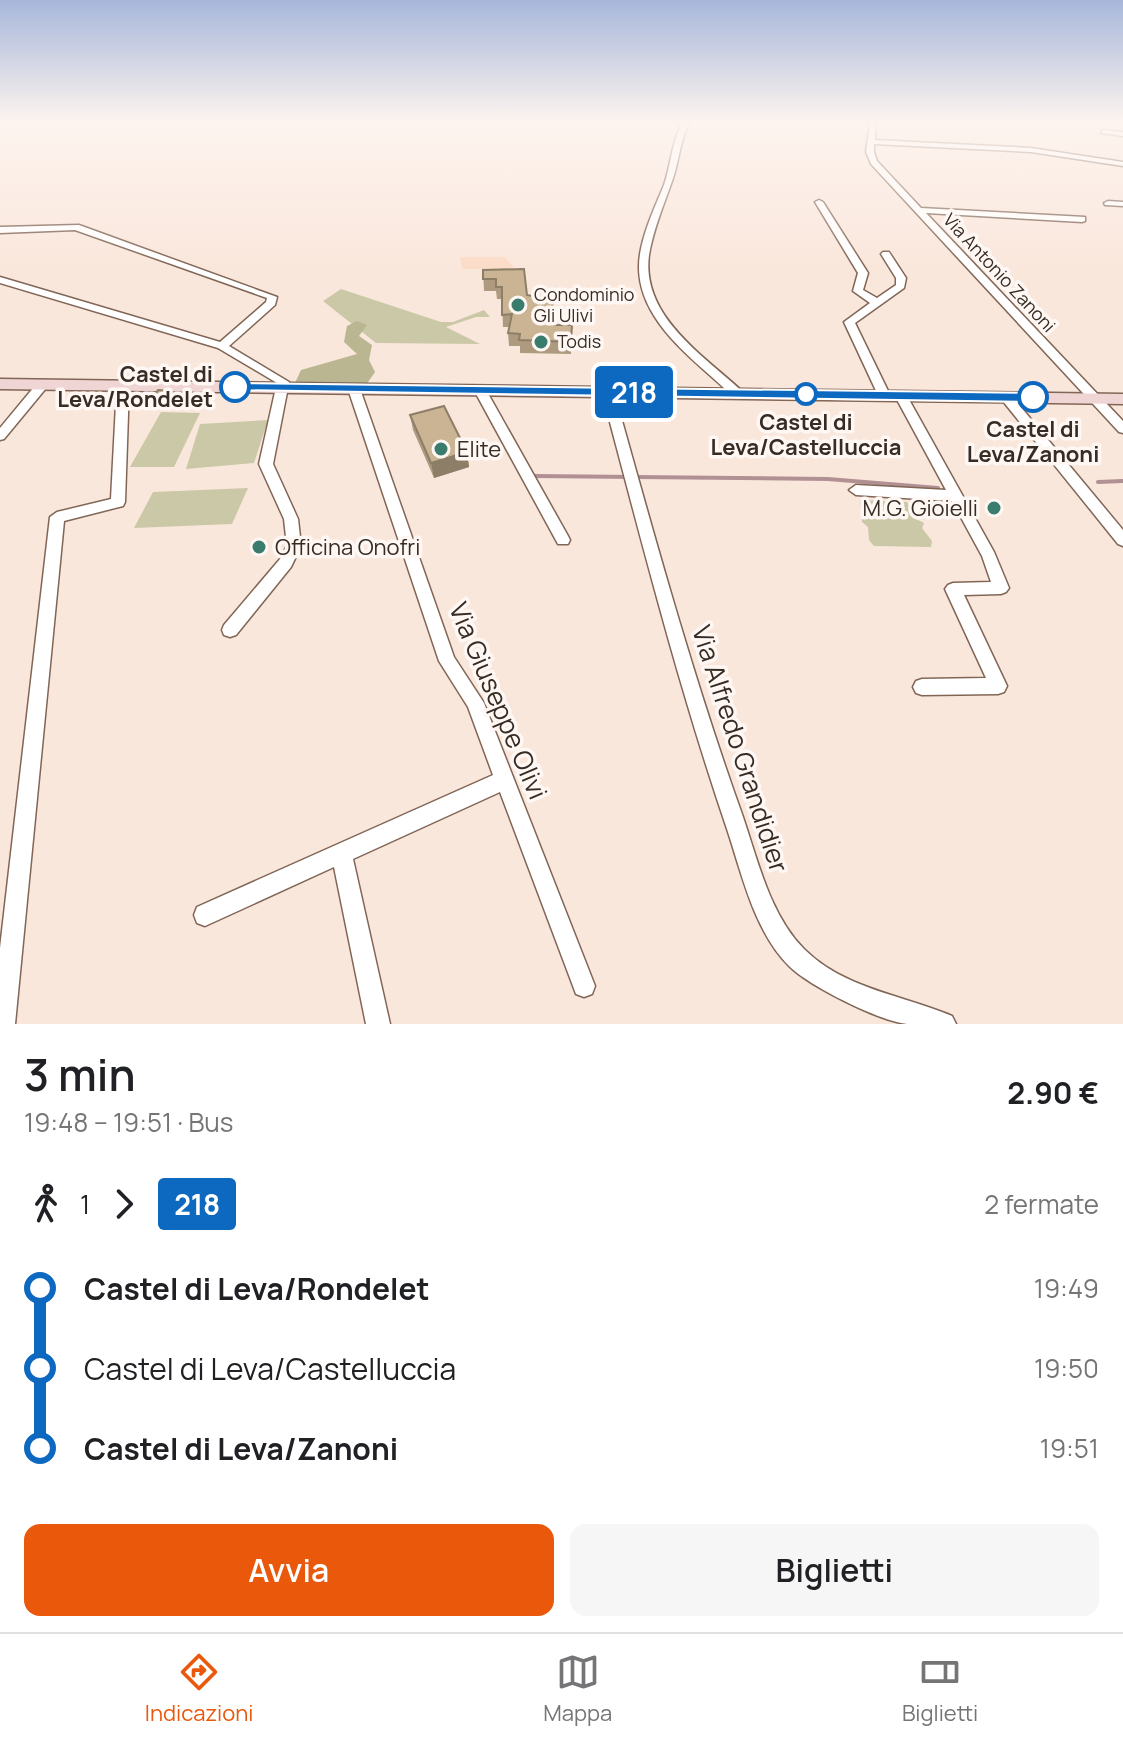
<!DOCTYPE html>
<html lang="it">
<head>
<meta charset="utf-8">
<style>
	:root { --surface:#fff; --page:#f6f6f6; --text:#202124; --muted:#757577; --line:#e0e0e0; --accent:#ea580c }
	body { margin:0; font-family:Manrope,sans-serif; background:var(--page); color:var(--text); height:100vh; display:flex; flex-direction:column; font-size:30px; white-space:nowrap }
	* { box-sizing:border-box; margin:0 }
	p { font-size:26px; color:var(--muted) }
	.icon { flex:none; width:44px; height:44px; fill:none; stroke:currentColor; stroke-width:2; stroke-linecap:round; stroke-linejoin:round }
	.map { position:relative; height:1024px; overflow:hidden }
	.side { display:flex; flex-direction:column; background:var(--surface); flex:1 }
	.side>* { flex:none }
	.badge { padding:0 16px; border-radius:6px; font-size:28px; line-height:52px }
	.map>.badge { position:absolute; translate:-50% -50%; box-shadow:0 0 0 4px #fff }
	.legs { display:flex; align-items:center; gap:12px; height:88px; padding:0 24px; font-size:26px }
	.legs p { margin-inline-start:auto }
	.overview { display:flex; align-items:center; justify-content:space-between; height:136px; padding:0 24px }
	h1 { font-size:44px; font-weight:600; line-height:60px }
	.primary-button { display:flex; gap:16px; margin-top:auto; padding:16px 24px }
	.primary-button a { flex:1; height:92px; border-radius:16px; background:var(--accent); color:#fff; font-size:32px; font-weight:600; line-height:92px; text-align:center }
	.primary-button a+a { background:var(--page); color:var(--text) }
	ul { padding:0 24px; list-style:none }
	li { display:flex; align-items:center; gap:28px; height:80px; font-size:30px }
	li i { display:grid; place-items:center; width:12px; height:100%; margin:0 10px; background:currentColor }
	li i::after { content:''; width:20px; height:20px; margin:-10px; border:6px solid; border-radius:50%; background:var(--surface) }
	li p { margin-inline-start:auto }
	li:first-child i { background:linear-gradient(#0000 50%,currentColor 0) }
	li:last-child i { background:linear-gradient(currentColor 50%,#0000 0) }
	.tabs { display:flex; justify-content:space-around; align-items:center; height:112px; border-top:2px solid var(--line); background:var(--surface); font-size:22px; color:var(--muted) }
	.tabs a { display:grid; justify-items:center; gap:4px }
	.tabs .current { color:var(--accent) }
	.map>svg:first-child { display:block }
</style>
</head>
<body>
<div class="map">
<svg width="1123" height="1024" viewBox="0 0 1123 1024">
	<rect width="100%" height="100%" fill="#fae7dc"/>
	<!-- built -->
	<polygon fill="#fbdcc9" points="460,257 505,257 515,269 462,269"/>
	<!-- green -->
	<g fill="#cbc8a7">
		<polygon points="341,289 441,322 453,322 484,310 490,317 476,317 446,327 480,344 376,343 323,301"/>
		<polygon points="161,412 200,413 174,467 130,467"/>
		<polygon points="268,420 254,463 186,469 200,424"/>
		<polygon points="248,488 232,524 134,528 153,492"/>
		<polygon points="860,500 907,502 916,519 924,523 922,528 932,541 931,547 874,546 869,540 868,527 862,522"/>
	</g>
	<!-- forest -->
	<polygon fill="#bab692" points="357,321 367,325 359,336 372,345 369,360 375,372 366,385 295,383 301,370 357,354 344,342 347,326"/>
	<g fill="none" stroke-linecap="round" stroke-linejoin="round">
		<!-- stream -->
		<g stroke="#b19094" stroke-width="4">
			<polyline points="534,476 828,479 938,488"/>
			<polyline points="1098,482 1123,481"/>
		</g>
		<!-- street casing -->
		<g stroke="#816656" stroke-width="3">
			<g id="street">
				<path d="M 676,123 L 688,125 C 679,144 679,164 671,184 C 663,207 653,230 649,255 C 641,316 703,355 742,391 L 742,397 L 734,397 C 694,359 630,317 640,254 C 644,230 655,207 664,185 C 671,165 671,145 681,126 Z"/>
				<polygon points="870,123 876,123 875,140 1031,148 1123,162 1123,166 1031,152 874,144 874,152 877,161 921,208 1085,217 1085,221 1082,222 926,213 1123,421 1123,433 1119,432 871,164 866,152"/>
				<polygon points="1103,130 1123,132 1123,136 1101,133"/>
				<polygon points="819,200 823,202 868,273 863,290 877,298 896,285 896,278 881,254 883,252 889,252 906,278 904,288 855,323 890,395 888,398 880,398 878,395 844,322 870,303 853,291 858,273 815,202"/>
				<polygon points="1108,201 1123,202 1123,206 1105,205 1104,203"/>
				<polygon points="79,225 277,297 275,305 229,346 289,382 273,464 298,519 301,546 291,567 236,635 230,637 224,635 222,630 224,625 280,559 287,546 284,519 259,464 277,383 218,348 0,283 0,277 220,342 266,302 267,298 75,230 0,233 0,227"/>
				<polygon points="43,380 49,384 47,387 4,439 0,440 0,428 39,381"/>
				<polygon points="123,381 129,385 125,502 123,506 64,521 15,1024 0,1024 0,948 50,517 57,512 111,499 117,385"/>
				<polygon points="354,385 360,389 454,657 484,703 595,986 592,994 584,997 576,994 573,986 500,792 353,859 390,1024 366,1024 334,867 205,926 197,923 194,915 197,907 493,775 468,707 439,661 348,389"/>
				<polygon points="480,386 486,390 568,536 570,540 568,544 558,544 474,390"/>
				<path d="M 608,388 L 614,392 C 654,535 693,678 743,817 C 758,861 770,915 804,949 C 844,989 903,995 952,1016 L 956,1024 C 940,1024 923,1024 907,1024 C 879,1021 809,986 789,966 C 754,931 742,874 727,829 C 678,685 641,539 602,392 Z"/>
				<polygon points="901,392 907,396 994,552 1009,588 1006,592 1001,594 964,595 1007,686 1004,692 998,694 922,695 916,693 913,687 916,681 922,679 986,678 945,589 948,585 953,583 991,582 982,556 952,501 856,495 849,490 856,485 946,490 895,396"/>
				<polygon points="1006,393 1010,394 1123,530 1123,546 1118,544 1002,400 1000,397"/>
			</g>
		</g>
		<!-- secondary casing -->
		<g stroke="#816656" stroke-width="3">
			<polygon id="secondary" points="0,379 1123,394 1123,404 0,389"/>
		</g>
		<!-- street -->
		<use href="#street" fill="#fff" fill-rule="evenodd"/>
		<!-- secondary -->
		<use href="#secondary" fill="#efd6d4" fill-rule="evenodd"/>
	</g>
	<!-- wall -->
	<g fill="#ae9b7f">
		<polygon points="483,270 527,295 554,325 572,338 571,354 520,353 520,346 509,346 508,333 509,327 503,327 502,299 497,299 496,291 484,291"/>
		<polygon points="173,394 165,405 153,405 151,401"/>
		<polygon points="410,415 467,452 469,467 434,478 413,430"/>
	</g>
	<!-- shaded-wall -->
	<g fill="#8d7e68">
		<polygon points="171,391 173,394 165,405 163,401"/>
		<polygon points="467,452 469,467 434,478 431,463"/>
	</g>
	<!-- building -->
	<g fill="#cab494" stroke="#8d7e68" stroke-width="2">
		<polygon points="524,269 527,295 552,300 554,325 572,325 571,342 519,340 520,334 508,333 512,314 502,315 502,287 496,287 496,279 483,279 483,270"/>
		<polygon points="158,390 171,391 163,401 151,401"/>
		<polygon points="444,406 467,452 431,463 410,415"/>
	</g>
	<!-- sky -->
	<linearGradient id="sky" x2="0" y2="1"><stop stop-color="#a7b7da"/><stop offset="0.46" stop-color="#fdf4ef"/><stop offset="1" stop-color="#fdf4ef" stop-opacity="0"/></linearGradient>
	<rect width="1123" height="266" fill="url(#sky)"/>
	<!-- line-1 -->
	<polygon fill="#0c69bf" stroke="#fff" stroke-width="2" points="235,383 1033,393 1040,397 1033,402 230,390 228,387"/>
	<!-- markers -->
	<g fill="#3a7c6e" stroke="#fef7f3" stroke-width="3">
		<circle cx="518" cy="305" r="8"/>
		<circle cx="541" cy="342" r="8"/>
		<circle cx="441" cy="449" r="8"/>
		<circle cx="994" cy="508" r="8"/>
		<circle cx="259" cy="547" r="8"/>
	</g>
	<g fill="#fff" stroke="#0c69bf" stroke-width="4">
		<circle cx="235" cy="387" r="14"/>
		<circle cx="806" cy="394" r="10"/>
		<circle cx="1033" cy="397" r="14"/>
	</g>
	<g text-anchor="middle" stroke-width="7" stroke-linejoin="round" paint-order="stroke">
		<!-- far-street labels -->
		<g font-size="18" fill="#372c24" stroke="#fef7f3">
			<text transform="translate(999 273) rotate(47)" y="6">Via Antonio Zanoni</text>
		</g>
		<!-- far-poi labels -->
		<g font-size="18" fill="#372c24" stroke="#fef7f3" text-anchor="start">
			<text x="534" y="301">Condominio<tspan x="534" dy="21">Gli Ulivi</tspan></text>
			<text x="557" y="348">Todis</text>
		</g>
		<!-- stop labels -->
		<g font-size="22" font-weight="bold" fill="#372c24" stroke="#fef7f3">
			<text x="213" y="382" text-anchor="end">Castel di<tspan x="213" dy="25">Leva/Rondelet</tspan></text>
			<text x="806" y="430">Castel di<tspan x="806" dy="25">Leva/Castelluccia</tspan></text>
			<text x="1033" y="437">Castel di<tspan x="1033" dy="25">Leva/Zanoni</tspan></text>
		</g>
		<!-- poi labels -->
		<g font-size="22" fill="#372c24" stroke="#fef7f3" text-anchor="start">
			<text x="457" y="457">Elite</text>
			<text x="978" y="516" text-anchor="end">M.G. Gioielli</text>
			<text x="275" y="555">Officina Onofri</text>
		</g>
		<!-- near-street labels -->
		<g font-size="26" fill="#372c24" stroke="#fef7f3">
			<text transform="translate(498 701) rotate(67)" y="9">Via Giuseppe Olivi</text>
			<text transform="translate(740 749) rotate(72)" y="9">Via Alfredo Grandidier</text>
		</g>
	</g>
</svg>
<b class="badge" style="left:634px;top:392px;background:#0c69bf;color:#fff">218</b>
</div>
<section class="side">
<div class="overview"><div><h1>3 min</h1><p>19:48 – 19:51 · Bus</p></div><b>2.90 €</b></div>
<div class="legs"><svg class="icon" aria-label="walk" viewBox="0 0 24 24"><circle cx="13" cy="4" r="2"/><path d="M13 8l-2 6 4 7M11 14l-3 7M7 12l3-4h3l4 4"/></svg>1<svg class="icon" aria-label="forward" viewBox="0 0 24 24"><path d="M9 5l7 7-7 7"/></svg><b class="badge" style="background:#0c69bf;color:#fff">218</b><p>2 fermate</p></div>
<ul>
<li><i style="color:#0c69bf"></i><b>Castel di Leva/Rondelet</b><p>19:49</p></li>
<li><i style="color:#0c69bf"></i><span>Castel di Leva/Castelluccia</span><p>19:50</p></li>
<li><i style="color:#0c69bf"></i><b>Castel di Leva/Zanoni</b><p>19:51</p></li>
</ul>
<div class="primary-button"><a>Avvia</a><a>Biglietti</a></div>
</section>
<nav class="tabs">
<a class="current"><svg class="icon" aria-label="directions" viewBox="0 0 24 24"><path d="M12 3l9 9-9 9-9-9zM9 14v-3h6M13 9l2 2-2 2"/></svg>Indicazioni</a>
<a><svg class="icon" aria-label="map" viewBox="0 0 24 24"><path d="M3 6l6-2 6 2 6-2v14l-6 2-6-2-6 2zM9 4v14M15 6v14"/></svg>Mappa</a>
<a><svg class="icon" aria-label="tickets" viewBox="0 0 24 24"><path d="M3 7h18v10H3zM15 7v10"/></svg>Biglietti</a>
</nav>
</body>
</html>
